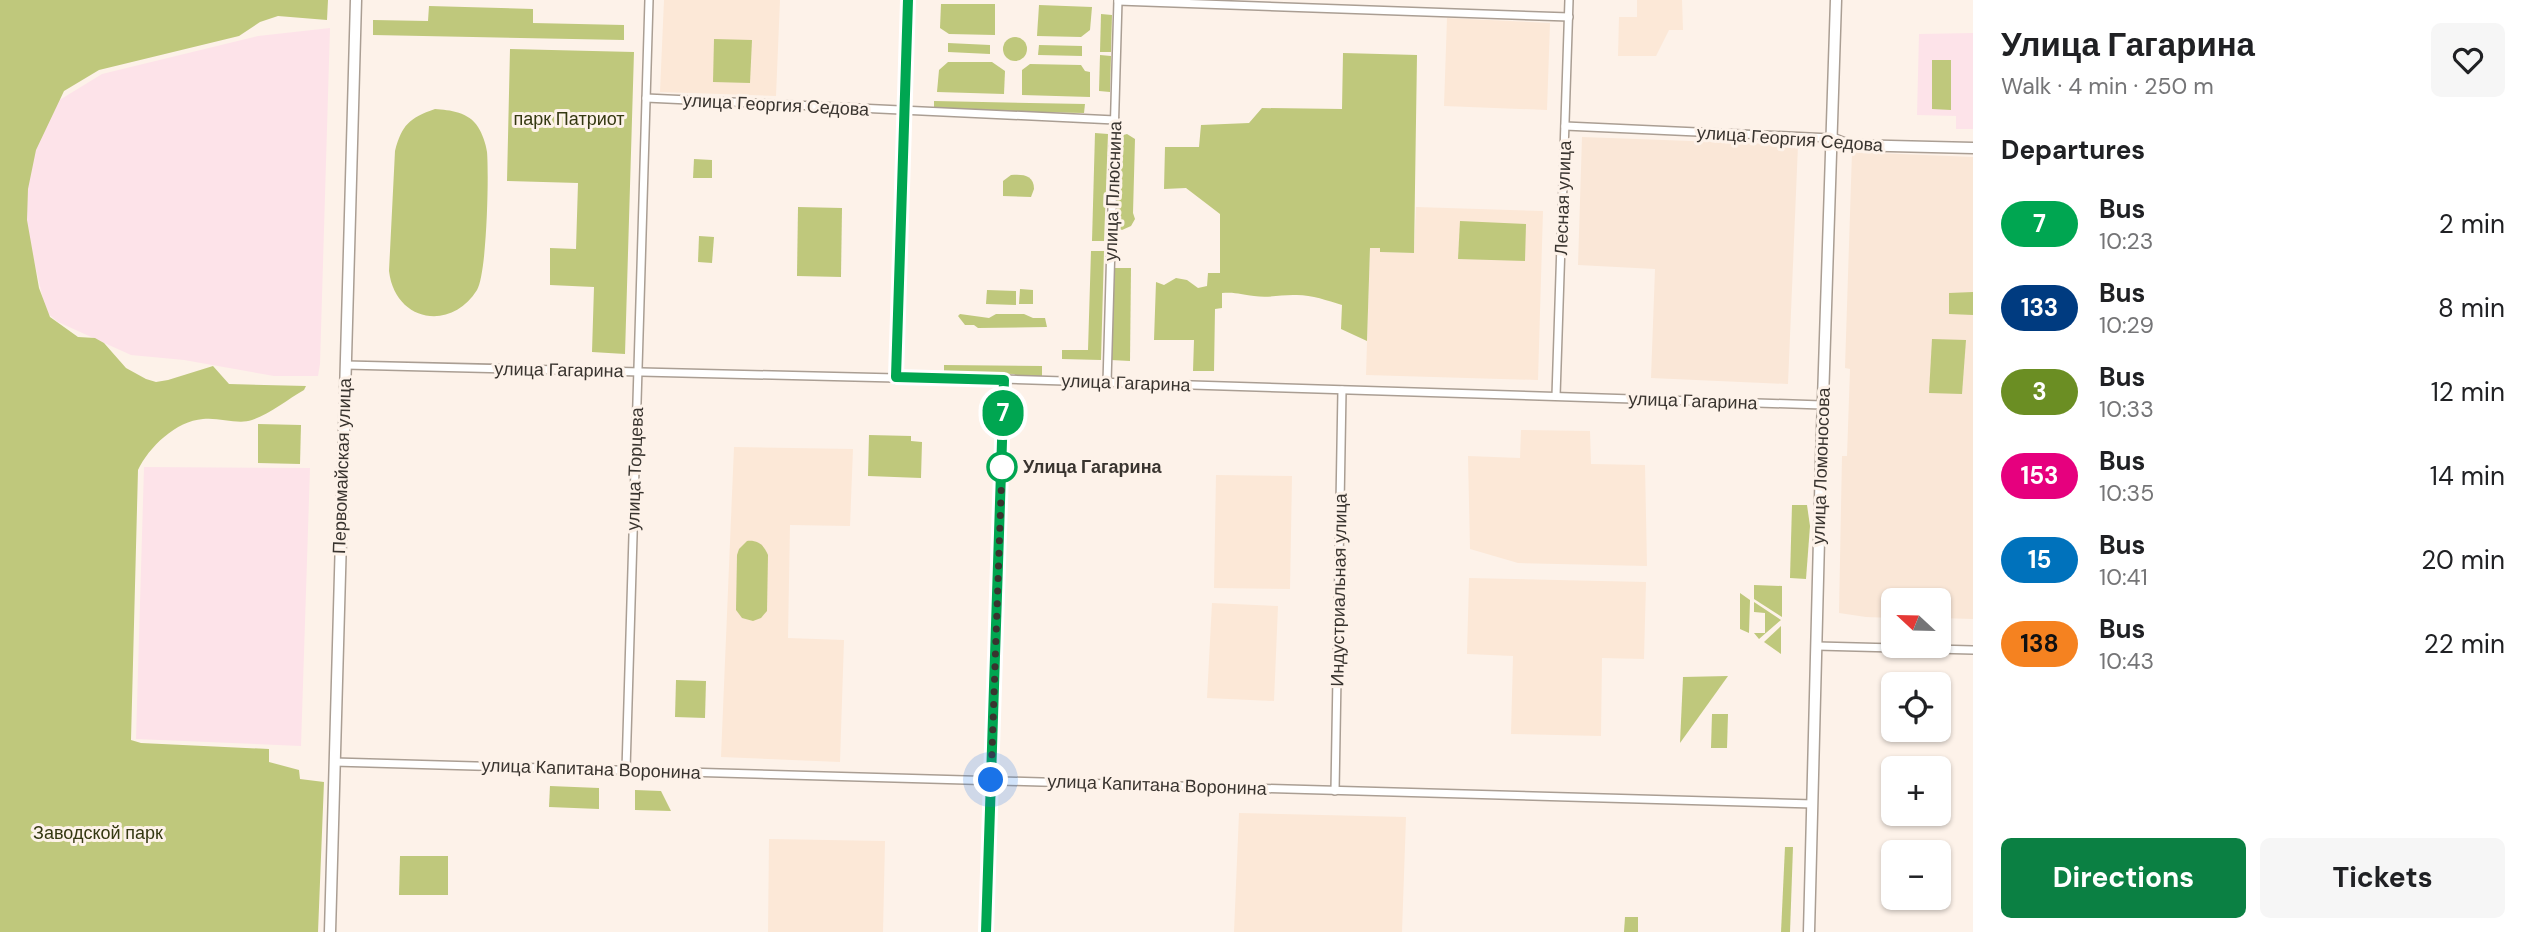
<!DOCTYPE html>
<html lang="en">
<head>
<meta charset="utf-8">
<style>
	:root { --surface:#fff; --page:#f6f6f6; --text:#202124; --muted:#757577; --accent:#0b8043 }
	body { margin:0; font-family:"DM Sans",sans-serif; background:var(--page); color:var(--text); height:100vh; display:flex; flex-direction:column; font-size:26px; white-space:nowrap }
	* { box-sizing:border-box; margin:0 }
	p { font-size:23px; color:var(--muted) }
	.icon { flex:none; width:38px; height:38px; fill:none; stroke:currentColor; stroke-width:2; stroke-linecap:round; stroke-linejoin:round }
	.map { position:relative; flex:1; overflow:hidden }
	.drawer { display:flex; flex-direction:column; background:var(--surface); width:560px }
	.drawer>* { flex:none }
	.badge { padding:0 14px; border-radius:23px; font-size:24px; line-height:46px }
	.needle { width:46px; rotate:292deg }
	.fabs { position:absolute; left:1881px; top:588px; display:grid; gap:14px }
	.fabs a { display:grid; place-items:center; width:70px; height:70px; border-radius:10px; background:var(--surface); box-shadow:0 2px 5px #0004; font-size:35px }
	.you { position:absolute; width:35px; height:35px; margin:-18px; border:5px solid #fff; border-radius:50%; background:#1a73e8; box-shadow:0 0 0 10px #1a73e833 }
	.map>.badge { position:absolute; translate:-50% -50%; box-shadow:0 0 0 4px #fff }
	h2 { padding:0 28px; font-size:26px; line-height:63px }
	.round { display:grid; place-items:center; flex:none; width:74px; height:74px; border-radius:10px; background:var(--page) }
	.head { display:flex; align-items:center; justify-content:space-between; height:119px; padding:0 28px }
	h1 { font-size:33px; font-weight:700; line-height:52px }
	.primary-button { display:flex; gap:14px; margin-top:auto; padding:14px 28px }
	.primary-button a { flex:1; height:80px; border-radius:10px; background:var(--accent); color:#fff; font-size:28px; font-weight:700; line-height:80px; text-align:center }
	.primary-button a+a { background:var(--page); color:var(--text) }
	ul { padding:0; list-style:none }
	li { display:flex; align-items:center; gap:21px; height:84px; padding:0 28px }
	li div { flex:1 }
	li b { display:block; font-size:26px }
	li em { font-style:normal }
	li .badge { min-width:77px; font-weight:700; text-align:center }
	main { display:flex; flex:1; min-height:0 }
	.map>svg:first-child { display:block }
</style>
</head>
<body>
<main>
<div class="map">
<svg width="1973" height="932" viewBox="0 0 1973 932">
	<rect width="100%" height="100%" fill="#fdf2e9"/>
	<!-- built -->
	<g fill="#fce8d7">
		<polygon points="664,0 780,0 776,96 660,92"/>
		<polygon points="1637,0 1682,0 1683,30 1669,30 1656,56 1618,56 1619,17 1637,17"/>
		<polygon points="1447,18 1550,23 1547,110 1444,106"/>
		<polygon points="1416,207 1543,211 1538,380 1366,375 1370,248 1380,248 1380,252 1414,253"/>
		<polygon points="1521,430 1590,431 1591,464 1645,465 1647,566 1518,563 1470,549 1468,456 1520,458"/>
		<polygon points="734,447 853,449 850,526 790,525 788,638 844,640 840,762 721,757"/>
		<polygon points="1216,475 1292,476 1290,589 1214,588"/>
		<polygon points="1469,578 1646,582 1644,659 1602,658 1601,736 1511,734 1513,656 1467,654"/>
		<polygon points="1212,603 1278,606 1274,701 1207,698"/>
		<polygon points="1239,813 1406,817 1402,932 1234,932"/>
		<polygon points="769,839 885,841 883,932 768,932"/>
	</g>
	<!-- industrial -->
	<g fill="#fde3e9">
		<polygon points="330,28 320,364 318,376 274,376 184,360 131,355 58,322 46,312 24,218 29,167 53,104 102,74 258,36"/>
		<polygon points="1973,33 1973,129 1956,129 1956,116 1917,115 1919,34"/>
		<polygon points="144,467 310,468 301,746 136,739"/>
	</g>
	<!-- medical -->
	<g fill="#fae7d7">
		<polygon points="1582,137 1798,145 1788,384 1651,378 1655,269 1578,265"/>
		<polygon points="1852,152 1973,157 1973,619 1939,618 1939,600 1894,600 1893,618 1866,617 1839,613 1842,456 1847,456 1850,369 1845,368"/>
	</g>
	<!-- green -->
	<g fill="#bfc87c">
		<path d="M 0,0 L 328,0 L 327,20 L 278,16 L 260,22 L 239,36 L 99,70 L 64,91 L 36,150 L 28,189 L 27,220 L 39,288 L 50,317 L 78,337 L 95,338 L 104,343 L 126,368 L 146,379 L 156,382 L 168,380 L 213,366 L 229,384 L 306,386 L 304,390 C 288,399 270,414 252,420 C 238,425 219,417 203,419 C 176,421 149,447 138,470 L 131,740 L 141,743 L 269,749 L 269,762 L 299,770 L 300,779 L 324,782 L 318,932 L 0,932 Z"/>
		<polygon points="941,4 995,4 995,35 949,34 940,28"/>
		<polygon points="1039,5 1092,7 1090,30 1081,37 1037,36"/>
		<polygon points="429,6 533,9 533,23 624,25 624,40 373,35 373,20 428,21"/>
		<polygon points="1101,14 1112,15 1111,52 1100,52"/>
		<circle cx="1015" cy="49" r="12"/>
		<polygon points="714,39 752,40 750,83 713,82"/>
		<polygon points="948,43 990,45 990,54 948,52"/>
		<polygon points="1039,45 1082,46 1082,56 1038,55"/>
		<polygon points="510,49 634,52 625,354 592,352 594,287 550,285 550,248 576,249 578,183 507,181"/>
		<path d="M 1343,53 L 1417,55 L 1414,253 L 1380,252 L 1380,248 L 1370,248 L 1367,341 L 1341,329 L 1342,305 C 1326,300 1310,294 1293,295 C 1280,295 1268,298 1254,296 C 1241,295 1238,292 1222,293 L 1222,308 L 1215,309 L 1214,371 L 1193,371 L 1194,340 L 1154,340 L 1156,282 L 1164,285 L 1176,278 L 1187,280 L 1198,288 L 1207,286 L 1208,273 L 1220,273 L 1220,214 L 1186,188 L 1164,189 L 1165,147 L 1199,147 L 1201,125 L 1249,123 L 1262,108 L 1342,109 Z"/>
		<polygon points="1100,55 1111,56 1110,92 1099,91"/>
		<polygon points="1932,60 1951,60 1951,110 1932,109"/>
		<polygon points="948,62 992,62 1005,71 1004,94 937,92 939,70"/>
		<polygon points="1030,64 1081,65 1085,71 1090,72 1090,97 1022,95 1022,70"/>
		<polygon points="934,101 1085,104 1084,113 934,110"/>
		<path d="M 435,109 C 450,110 469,112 478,127 C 482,133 486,144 487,152 C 489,175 487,273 477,290 C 451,332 395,322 389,271 L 395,151 C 402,125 409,118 435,109 Z"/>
		<polygon points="1095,133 1108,134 1104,241 1092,241"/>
		<polygon points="1127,134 1135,139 1133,213 1135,219 1131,226 1122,230 1114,226 1117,141 1120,136"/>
		<polygon points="694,159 712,160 712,178 693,178"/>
		<path d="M 1011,175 C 1023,174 1034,175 1034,189 L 1031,197 L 1003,196 L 1003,181 Z"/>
		<polygon points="798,207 842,208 841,277 797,276"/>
		<polygon points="1460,221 1526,224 1525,261 1458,259"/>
		<polygon points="699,236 714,237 712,263 698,262"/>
		<polygon points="1091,251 1104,251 1101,360 1062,359 1062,350 1088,350"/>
		<polygon points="1113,268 1131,268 1130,361 1111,360"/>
		<polygon points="1020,289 1033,290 1033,304 1019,304"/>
		<polygon points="987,290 1016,291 1016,305 986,304"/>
		<polygon points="1973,292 1973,315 1949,314 1949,293"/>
		<polygon points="960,314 989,318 996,314 1024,314 1033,318 1045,318 1047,327 978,328 974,325 965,325 958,316"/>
		<polygon points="1932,339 1966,340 1962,394 1929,393"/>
		<polygon points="944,365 1042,366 1042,377 1018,377 1014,374 944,372"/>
		<polygon points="258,424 301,425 300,464 258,463"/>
		<polygon points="869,435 911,436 911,441 922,442 921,478 868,476"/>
		<polygon points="1792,505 1807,505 1810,526 1806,579 1790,578"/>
		<path d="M 747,541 C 758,540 764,545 768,555 L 767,611 L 761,618 L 753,621 L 742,618 L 736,610 L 737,555 L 739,549 Z"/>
		<polygon points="1754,585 1782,586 1782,617 1754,599"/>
		<polygon points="1740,593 1750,600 1749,633 1740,629"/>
		<polygon points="1754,602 1781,620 1759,639 1754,633 1765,633 1765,613 1754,612"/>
		<polygon points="1781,626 1781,654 1764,642"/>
		<polygon points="1728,676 1680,743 1683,677"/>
		<polygon points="676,680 706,681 705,718 675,717"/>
		<polygon points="1712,714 1728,714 1727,748 1711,748"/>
		<polygon points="550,786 599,788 599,809 549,807"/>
		<polygon points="635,790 661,791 671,811 635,810"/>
		<polygon points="1785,847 1793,847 1790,932 1781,932"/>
		<polygon points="400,856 448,856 448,895 399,895"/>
		<polygon points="1625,917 1638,917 1638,932 1624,932"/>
	</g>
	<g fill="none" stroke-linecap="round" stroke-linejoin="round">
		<!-- street casing -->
		<g stroke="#aa9e93" stroke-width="10">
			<g id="street">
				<polyline points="1118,1 1569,17"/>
				<polyline points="646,98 1115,120"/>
				<polyline points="1565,126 1831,138"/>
				<polyline points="346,365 896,378"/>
				<polyline points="1004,379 1822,405"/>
				<polyline points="1107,383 1118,0"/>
				<polyline points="1556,396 1569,0"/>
				<polyline points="1817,646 1973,650"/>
				<polyline points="334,762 1813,804"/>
				<polyline points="626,770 649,0"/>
				<polyline points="1335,791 1342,390"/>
			</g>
		</g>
		<!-- secondary casing -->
		<g stroke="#aa9e93" stroke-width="13">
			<g id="secondary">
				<polyline points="908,0 896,378 1004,379 986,932"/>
				<polyline points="1831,138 1849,145 1973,148"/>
				<polyline points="330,932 356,0"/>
				<polyline points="1809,932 1821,461 1836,0"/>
			</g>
		</g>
		<!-- street -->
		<use href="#street" stroke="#fff" stroke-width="7"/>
		<!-- secondary -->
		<use href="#secondary" stroke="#fff" stroke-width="10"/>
	</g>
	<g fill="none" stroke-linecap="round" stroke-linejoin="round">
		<!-- line casing -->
		<g stroke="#fff" stroke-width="16">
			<polyline id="line" points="908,0 896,377 1004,380 986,932"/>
		</g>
		<!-- line -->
		<use href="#line" stroke="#00a651" stroke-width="10"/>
		<!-- walk -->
		<polyline stroke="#39342f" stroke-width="7" stroke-dasharray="0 12.6" points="991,780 1002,467"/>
	</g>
	<!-- markers -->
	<circle fill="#fff" stroke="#00a651" stroke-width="3.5" cx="1002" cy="467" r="14"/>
	<g text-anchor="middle" stroke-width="6" stroke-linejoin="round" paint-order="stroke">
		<!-- street labels -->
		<g font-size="18" fill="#39342f" stroke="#fdf2e9">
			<text transform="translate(776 105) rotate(3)" y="6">улица Георгия Седова</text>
			<text transform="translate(1790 139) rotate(4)" y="6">улица Георгия Седова</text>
			<text transform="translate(1113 191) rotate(-88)" y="6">улица Плюснина</text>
			<text transform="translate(1563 198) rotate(-88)" y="6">Лесная улица</text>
			<text transform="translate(559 370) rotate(1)" y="6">улица Гагарина</text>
			<text transform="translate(1126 383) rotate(2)" y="6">улица Гагарина</text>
			<text transform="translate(1693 401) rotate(2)" y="6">улица Гагарина</text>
			<text transform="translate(342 466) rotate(-88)" y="6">Первомайская улица</text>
			<text transform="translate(1821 466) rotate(-88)" y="6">улица Ломоносова</text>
			<text transform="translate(635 469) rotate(-88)" y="6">улица Торцева</text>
			<text transform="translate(1339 590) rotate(-89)" y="6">Индустриальная улица</text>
			<text transform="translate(591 769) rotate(2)" y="6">улица Капитана Воронина</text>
			<text transform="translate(1157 785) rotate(2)" y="6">улица Капитана Воронина</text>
		</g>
		<!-- park labels -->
		<g font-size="18" fill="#343811" stroke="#fdf2e9">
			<text x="569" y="125">парк Патриот</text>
			<text x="98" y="839">Заводской парк</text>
		</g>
		<!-- stop labels -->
		<g font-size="18" font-weight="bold" fill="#39342f" stroke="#fdf2e9" text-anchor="start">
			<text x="1023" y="473">Улица Гагарина</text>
		</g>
	</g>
</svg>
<div class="fabs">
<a><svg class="needle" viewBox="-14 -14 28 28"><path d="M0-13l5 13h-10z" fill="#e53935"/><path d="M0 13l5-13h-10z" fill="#757577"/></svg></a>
<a><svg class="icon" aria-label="locate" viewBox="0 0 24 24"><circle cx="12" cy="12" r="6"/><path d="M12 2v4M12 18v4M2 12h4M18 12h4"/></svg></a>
<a>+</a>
<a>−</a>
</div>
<div class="you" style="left:991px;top:780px"></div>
<b class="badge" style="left:1003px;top:413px;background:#00a651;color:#fff">7</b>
</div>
<section class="drawer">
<div class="head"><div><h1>Улица Гагарина</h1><p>Walk · 4 min · 250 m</p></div><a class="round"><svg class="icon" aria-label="heart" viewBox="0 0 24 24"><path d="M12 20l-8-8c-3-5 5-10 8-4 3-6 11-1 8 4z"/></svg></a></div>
<h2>Departures</h2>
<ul>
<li><span class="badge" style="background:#00a651;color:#fff">7</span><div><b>Bus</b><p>10:23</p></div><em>2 min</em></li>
<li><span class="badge" style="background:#003b80;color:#fff">133</span><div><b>Bus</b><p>10:29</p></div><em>8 min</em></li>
<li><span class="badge" style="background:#6b8e23;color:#fff">3</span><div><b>Bus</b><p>10:33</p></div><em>12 min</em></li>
<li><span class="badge" style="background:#e6007e;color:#fff">153</span><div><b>Bus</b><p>10:35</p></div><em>14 min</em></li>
<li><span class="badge" style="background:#0072bc;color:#fff">15</span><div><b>Bus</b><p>10:41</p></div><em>20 min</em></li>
<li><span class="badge" style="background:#f58220;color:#111">138</span><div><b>Bus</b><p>10:43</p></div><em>22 min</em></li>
</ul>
<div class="primary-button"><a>Directions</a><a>Tickets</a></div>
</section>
</main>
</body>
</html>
